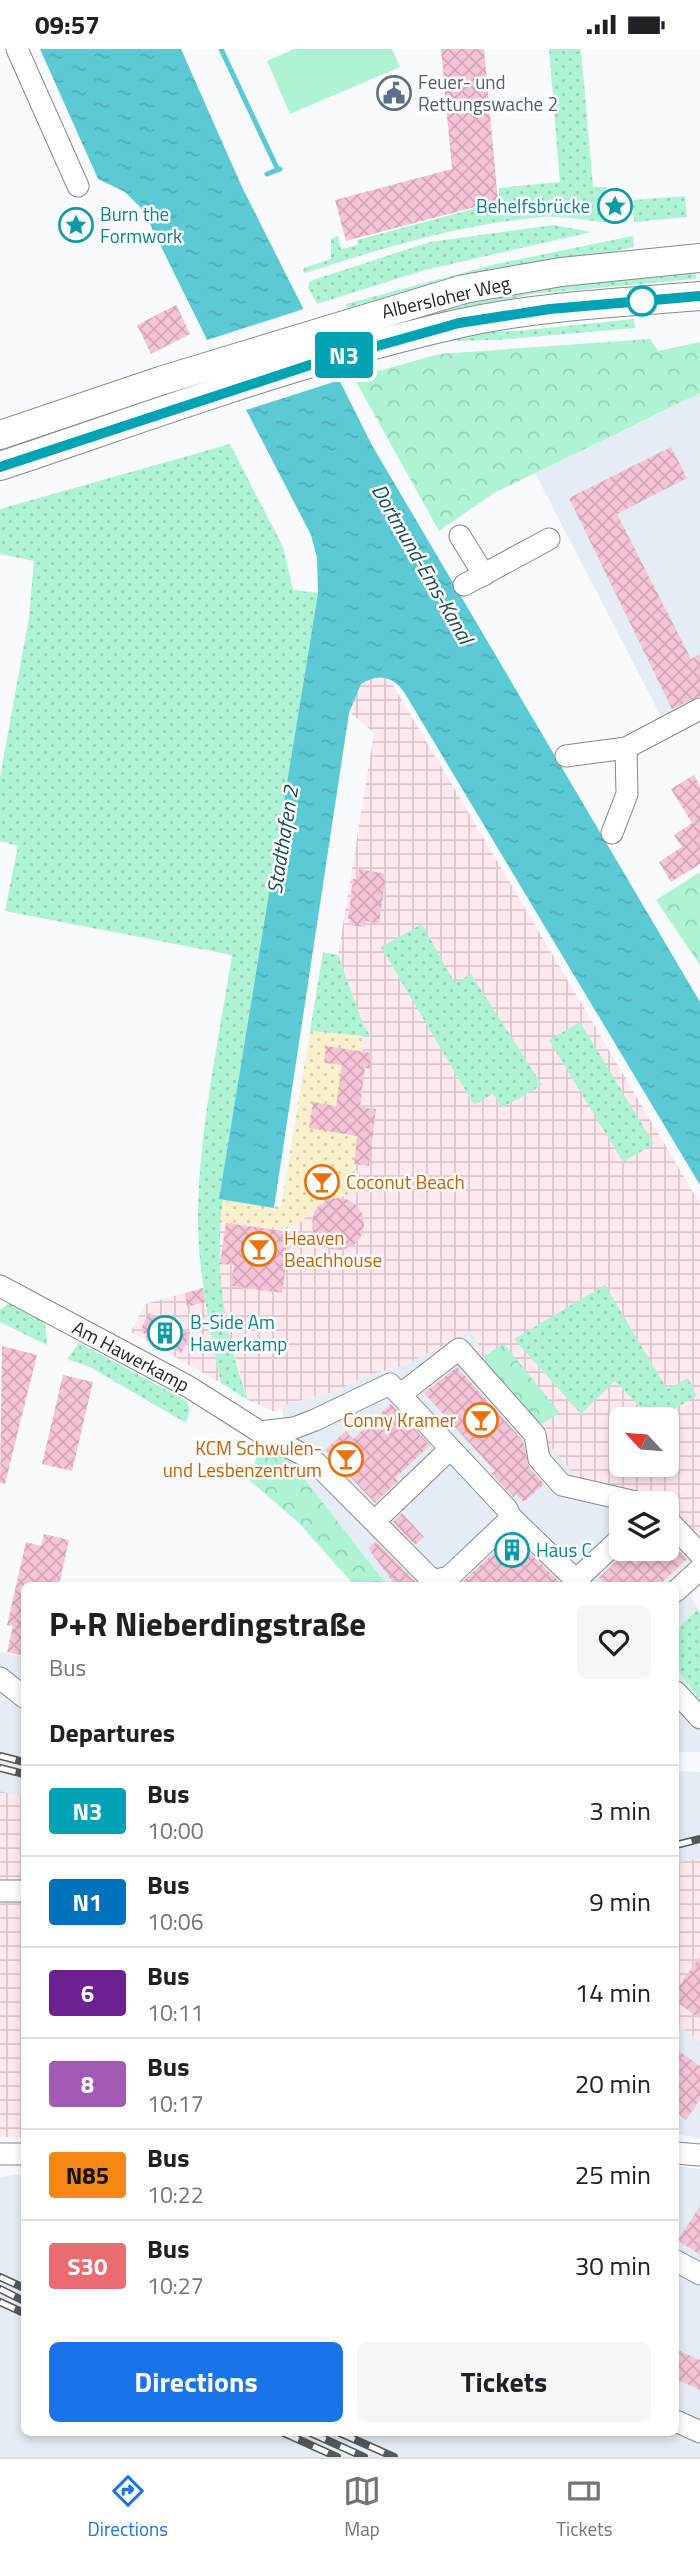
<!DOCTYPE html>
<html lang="en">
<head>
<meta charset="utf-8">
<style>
	:root { --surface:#fff; --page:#f6f6f6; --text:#202124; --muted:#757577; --line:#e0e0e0; --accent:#1a73e8 }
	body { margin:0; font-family:"Titillium Web",sans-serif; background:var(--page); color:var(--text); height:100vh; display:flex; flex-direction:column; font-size:26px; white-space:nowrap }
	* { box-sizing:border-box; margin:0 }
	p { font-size:23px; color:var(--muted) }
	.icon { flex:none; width:38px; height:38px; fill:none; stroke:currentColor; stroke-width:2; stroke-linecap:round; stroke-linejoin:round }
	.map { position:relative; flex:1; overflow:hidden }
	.sheet { position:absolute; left:21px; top:1533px; width:658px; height:854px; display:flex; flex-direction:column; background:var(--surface); border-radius:10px; box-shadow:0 4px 10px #0003 }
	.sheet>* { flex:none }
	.badge { padding:0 14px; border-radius:5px; font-size:24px; line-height:46px }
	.needle { width:46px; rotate:296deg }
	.controls { position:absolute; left:609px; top:1358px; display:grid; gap:14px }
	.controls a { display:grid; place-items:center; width:70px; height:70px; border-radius:10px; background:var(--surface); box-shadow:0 4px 10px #0003; font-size:35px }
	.map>.badge { position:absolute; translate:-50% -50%; box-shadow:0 0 0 4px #fff }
	h2 { padding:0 28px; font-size:26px; line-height:63px }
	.round { display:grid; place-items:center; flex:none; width:74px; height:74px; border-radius:10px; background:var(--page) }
	.head { display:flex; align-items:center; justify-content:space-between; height:119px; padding:0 28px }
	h1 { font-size:33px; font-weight:700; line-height:52px }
	.button { display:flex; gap:14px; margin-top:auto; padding:14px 28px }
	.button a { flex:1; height:80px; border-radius:10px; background:var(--accent); color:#fff; font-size:28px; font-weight:700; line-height:80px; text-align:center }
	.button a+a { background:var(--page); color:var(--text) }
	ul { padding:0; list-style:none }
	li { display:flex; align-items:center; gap:21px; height:91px; padding:0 28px; border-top:2px solid var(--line) }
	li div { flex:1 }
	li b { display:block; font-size:26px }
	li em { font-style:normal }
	li .badge { min-width:77px; font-weight:700; text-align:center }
	.status { display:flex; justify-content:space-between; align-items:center; height:49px; padding:0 35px; background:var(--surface); direction:ltr }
	.status svg { height:19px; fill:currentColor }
	.dock { display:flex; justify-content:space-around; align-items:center; height:98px; border-top:2px solid var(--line); background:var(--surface); font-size:19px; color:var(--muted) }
	.dock a { display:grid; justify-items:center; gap:4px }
	.dock .active { color:var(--accent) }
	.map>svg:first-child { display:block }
</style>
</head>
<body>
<div class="status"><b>09:57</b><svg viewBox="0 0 49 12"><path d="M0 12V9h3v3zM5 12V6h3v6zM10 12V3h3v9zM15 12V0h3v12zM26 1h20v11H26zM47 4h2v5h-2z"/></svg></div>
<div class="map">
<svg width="700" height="2408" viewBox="0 0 700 2408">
	<defs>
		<pattern id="industrial-grid" width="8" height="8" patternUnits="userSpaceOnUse" patternTransform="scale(1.75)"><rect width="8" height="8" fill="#ffe9ee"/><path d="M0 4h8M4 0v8" fill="none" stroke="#dac7cc"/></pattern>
		<pattern id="grass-dots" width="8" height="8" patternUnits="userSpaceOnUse" patternTransform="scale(1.75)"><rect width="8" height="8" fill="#aef4d4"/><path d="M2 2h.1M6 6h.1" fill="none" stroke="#95d1b6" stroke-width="1.8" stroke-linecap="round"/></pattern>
		<pattern id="forest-crowns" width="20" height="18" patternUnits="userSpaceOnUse" patternTransform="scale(1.75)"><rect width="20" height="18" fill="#aef4d4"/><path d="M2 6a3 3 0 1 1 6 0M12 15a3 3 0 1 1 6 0" fill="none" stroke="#95d1b6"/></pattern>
		<pattern id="sand-dots" width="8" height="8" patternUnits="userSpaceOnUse" patternTransform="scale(1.75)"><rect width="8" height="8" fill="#faf0cb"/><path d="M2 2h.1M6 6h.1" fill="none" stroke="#d6cdae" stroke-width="1.8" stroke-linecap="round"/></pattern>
		<pattern id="water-ripples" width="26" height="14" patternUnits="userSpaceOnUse" patternTransform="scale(1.75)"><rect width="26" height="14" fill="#5bcad5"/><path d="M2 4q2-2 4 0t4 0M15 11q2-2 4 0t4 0" fill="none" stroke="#4fadb6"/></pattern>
		<pattern id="building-cross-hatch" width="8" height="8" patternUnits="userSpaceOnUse" patternTransform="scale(1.75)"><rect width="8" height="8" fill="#f5c4d6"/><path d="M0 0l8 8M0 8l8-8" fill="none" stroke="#d2a8b7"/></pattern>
	</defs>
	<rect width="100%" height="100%" fill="#f8fafc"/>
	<!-- built -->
	<g fill="#e4edf4" fill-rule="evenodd">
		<polygon points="700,344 700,652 663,671 535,424"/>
		<path d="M 470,1282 L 480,1296 L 469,1302 L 643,1448 L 665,1452 L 700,1489 L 700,1537 L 690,1547 L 698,1560 L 676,1581 L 676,1536 L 387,1536 L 289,1410 L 282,1359 L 290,1354 L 337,1342 L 364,1327 L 405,1316 ZM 621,1454 L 667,1454 L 667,1500 L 621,1500 Z"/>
		<polygon points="0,1603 24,1608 24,1749 0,1742"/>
		<polygon points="676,1619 700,1651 700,1703 676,1703"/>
		<polygon points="676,1722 700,1723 700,1809 676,1814"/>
		<polygon points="676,1973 700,1993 700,2090 676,2085"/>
		<polygon points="676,2117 700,2120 700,2408 0,2408 0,2128 24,2125 24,2384 676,2384"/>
	</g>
	<!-- industrial -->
	<g fill="url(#industrial-grid)" fill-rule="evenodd">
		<path d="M 383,626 L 390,631 L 700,1155 L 700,1489 L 665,1452 L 579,1430 L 468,1303 L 479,1296 L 470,1282 L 405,1316 L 364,1327 L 337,1342 L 290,1354 L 275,1363 L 248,1351 L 223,1267 L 219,1220 L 220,1173 L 281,1179 L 297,1175 L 326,1152 L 363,1141 L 354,1115 L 360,1058 L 363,975 L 338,906 L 374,684 L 352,665 L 355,641 L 359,632 ZM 621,1370 L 667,1370 L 667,1416 L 621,1416 Z"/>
		<polygon points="203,1239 207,1267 221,1334 131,1283 145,1255"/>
		<polygon points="0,1742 24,1749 24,2089 0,2088"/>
		<polygon points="700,1809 700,1993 676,1973 676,1814"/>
	</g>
	<!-- grass -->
	<g fill="url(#grass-dots)">
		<path d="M 549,0 L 581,0 L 593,138 L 606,138 L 608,154 L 627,152 L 628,173 C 600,176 571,166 543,168 C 460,175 383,199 305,224 L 303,222 L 304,219 L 331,210 L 331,190 L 338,187 L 341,200 L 358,196 L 357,191 L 499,153 L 499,139 L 560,133 Z"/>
		<polygon points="685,147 687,168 634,173 632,151"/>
		<polygon points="554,176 592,183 425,221 317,255 308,238 310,232 430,193"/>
		<polygon points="633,187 634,198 348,262 346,255 496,215"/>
		<polygon points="696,218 696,230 531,245 361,290 393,267 461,250"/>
		<polygon points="634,270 635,279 497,291 450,292 373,311 370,305 465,283 517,282"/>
		<path d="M 230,395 L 283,498 L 293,541 L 318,544 L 219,1150 L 223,1151 C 214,1222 224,1284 248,1351 L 221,1334 C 209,1277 197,1219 198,1160 C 200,1075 219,990 232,906 L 5,862 L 18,797 L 0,792 L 0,728 L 29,568 L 34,512 L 0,505 L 0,460 Z"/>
		<polygon points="422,875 455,934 471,925 542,1036 502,1059 493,1045 474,1056 381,898"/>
		<polygon points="323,903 338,906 363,975 371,988 310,982"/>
		<polygon points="580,973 654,1095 623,1113 549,991"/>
		<polygon points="605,1236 667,1340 688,1329 697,1347 657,1370 634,1370 642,1360 615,1332 581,1365 514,1290"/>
		<polygon points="10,1253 45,1271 47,1296 0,1273 0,1261"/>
		<polygon points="79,1294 187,1352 190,1361 186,1374 90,1318 67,1310"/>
		<polygon points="698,1560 700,1564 700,1651 676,1619 676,1581"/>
	</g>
	<!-- forest -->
	<g fill="url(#forest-crowns)">
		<polygon points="650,290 658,302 700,293 700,344 494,444 439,482 354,329 439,305"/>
		<polygon points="700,823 700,916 656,851"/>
		<polygon points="504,1295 560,1364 535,1379 476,1312"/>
		<polygon points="273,1400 289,1410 387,1536 354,1536 299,1474 249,1431 258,1404"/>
	</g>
	<!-- sand -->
	<polygon fill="url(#sand-dots)" points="310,982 362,987 360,1058 354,1115 363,1142 326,1152 297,1175 281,1179 220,1173 223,1151 281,1158"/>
	<!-- garden -->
	<polygon fill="#aef4d4" points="294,0 392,0 400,18 290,65 267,12"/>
	<!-- water -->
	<path fill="url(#water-ripples)" d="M 40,0 L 181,0 L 242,138 L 373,398 L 700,953 L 700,1136 L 404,643 C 393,627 378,624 361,635 L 349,664 L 274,1159 L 219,1150 L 318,544 L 317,509 L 311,486 L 227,324 L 217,311 L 143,161 L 125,143 L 98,130 Z"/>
	<!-- pier -->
	<polygon fill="#f8fafc" points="307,259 343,330 243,362 204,292"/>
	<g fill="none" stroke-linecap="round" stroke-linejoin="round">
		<!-- stream -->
		<g stroke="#5bcad5" stroke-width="5">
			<polyline points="221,0 278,121"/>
			<polyline points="267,125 280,120"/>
		</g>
	</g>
	<!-- building -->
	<g fill="url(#building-cross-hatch)">
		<polygon points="441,0 484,0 498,152 346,192 335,151 452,120"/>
		<polygon points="176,256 190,285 151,305 137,276"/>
		<polygon points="671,398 687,429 617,465 691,610 700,605 700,647 672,660 569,449"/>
		<polygon points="694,726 700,737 700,815 671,833 659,813 682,798 674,786 692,774 671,740"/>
		<polygon points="359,820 386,825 379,875 366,872 365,878 349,876 350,870 348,870 353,830 358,830"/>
		<polygon points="326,997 372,1004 370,1020 365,1019 360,1058 376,1060 369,1117 354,1115 357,1087 309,1079 313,1053 336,1057 342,1016 324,1014"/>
		<circle cx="338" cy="1175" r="26"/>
		<polygon points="226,1174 291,1183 282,1244 231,1237 234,1216 220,1215"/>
		<polygon points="203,1239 205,1253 187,1258 185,1244"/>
		<polygon points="149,1264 191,1285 181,1304 140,1282"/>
		<polygon points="2,1297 37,1306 5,1435 0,1434"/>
		<polygon points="457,1318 523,1392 529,1418 544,1435 524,1453 516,1445 513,1448 492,1425 495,1422 424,1344"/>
		<polygon points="63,1326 93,1333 72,1422 42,1415"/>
		<polygon points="391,1355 430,1396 395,1429 398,1432 375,1454 325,1401 346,1382 353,1390"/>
		<polygon points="402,1464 424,1488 415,1496 393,1473"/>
		<polygon points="44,1485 69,1491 59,1536 24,1536 24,1607 7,1603 13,1577 7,1576 26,1493 41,1497"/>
		<polygon points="512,1487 563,1536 459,1536"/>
		<polygon points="667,1489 687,1510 659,1536 606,1536 599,1529 625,1504 635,1515 652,1500 667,1500"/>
		<polygon points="376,1493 417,1534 418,1536 395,1536 368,1499"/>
		<polygon points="700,1907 700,1970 676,1952 676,1942"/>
		<polygon points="676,2000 700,2017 700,2050 686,2071 676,2063"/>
		<polygon points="700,2157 700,2206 678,2191"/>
		<polygon points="676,2300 700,2311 700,2341 676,2330"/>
	</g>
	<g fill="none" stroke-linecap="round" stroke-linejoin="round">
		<!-- minor casing -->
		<g stroke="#87898b" stroke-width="23">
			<g id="minor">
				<polyline points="17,0 78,137"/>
				<polyline points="460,487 484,526"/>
				<polyline points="464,536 549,490"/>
				<polyline points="566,707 626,699 700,660"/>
				<polyline points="612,784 627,745 626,699"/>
				<polyline points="0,1237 189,1338 260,1383 313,1411 429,1528 437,1531 449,1528 505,1475 510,1467"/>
				<polyline points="401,1345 459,1300 530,1380 535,1386 539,1410 562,1436 640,1454"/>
				<polyline points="260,1383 294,1379 315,1371 390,1335 507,1460 510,1467 581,1536"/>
				<polyline points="667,1470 700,1505"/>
				<polyline points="375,1472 450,1400"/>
				<polyline points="576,1531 621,1489"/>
				<polyline points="676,1542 700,1520"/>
				<polyline points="0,1629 24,1648"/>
				<polyline points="676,1643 700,1669"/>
				<polyline points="0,1842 24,1842"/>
				<polyline points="676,2104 700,2106"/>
				<polyline points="0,2105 24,2105"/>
				<polyline points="676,2212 700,2225"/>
				<polyline points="676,2372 700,2383"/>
			</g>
		</g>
		<!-- major casing -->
		<g stroke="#87898b" stroke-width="30">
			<g id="major">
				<polyline points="0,386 163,331 464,240 561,223 700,209"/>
				<path d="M 0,417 C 150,367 303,310 457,275 C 536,257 619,254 700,247"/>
			</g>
		</g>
		<!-- minor -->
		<use href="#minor" stroke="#fff" stroke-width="21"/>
		<!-- major -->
		<use href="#major" stroke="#fff" stroke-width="28"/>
		<!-- rail casing -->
		<g stroke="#575859" stroke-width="8">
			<g id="rail">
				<polyline points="0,1707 24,1713"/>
				<polyline points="0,1719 24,1725"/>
				<polyline points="676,1796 700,1790"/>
				<polyline points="0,2228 24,2239"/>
				<polyline points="0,2240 24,2252"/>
				<polyline points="0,2253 24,2264"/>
				<polyline points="284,2384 337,2408"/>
				<polyline points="311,2384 364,2408"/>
				<polyline points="340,2384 394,2408"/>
			</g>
		</g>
		<!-- rail -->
		<use href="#rail" stroke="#fff" stroke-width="5" stroke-dasharray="16" stroke-linecap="butt"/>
	</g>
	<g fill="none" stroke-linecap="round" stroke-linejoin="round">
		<!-- line casing -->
		<g stroke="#fff" stroke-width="16">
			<polyline id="line" points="0,418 313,315 459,274 550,260 700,247"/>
		</g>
		<!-- line -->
		<use href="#line" stroke="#00a3b4" stroke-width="10"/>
	</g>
	<!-- icons -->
	<defs>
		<g id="civic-ring" transform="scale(1.75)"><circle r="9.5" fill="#fff" stroke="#5c6f8a" stroke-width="1.5"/><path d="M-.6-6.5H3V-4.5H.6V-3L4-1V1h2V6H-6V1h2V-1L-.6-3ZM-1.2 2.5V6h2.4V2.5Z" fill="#5c6f8a"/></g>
		<g id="sight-ring" transform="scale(1.75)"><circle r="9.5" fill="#fff" stroke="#0f9aa8" stroke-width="1.5"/><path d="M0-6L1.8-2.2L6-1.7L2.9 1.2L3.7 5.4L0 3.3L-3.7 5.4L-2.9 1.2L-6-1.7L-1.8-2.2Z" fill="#0f9aa8"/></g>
		<g id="bar-ring" transform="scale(1.75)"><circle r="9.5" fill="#fff" stroke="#e8710a" stroke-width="1.5"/><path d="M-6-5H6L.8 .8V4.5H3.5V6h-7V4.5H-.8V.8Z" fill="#e8710a"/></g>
		<g id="building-ring" transform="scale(1.75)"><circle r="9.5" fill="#fff" stroke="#0f9aa8" stroke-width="1.5"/><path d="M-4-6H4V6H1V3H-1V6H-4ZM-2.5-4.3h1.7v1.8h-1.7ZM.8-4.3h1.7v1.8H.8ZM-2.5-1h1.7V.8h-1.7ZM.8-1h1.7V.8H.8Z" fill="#0f9aa8"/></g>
	</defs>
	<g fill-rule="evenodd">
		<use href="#civic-ring" x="394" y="44"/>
		<use href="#sight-ring" x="615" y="157"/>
		<use href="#sight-ring" x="76" y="176"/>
		<use href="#bar-ring" x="322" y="1133"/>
		<use href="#bar-ring" x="259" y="1200"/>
		<use href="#building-ring" x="165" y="1284"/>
		<use href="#bar-ring" x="481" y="1371"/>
		<use href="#bar-ring" x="346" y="1410"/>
		<use href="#building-ring" x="512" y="1501"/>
	</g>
	<!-- markers -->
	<circle fill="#fff" stroke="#00a3b4" stroke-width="3.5" cx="642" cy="252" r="14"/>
	<g text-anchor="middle" stroke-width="5" stroke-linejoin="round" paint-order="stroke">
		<!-- service labels -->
		<g font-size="19" fill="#4e5e75" stroke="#fff" text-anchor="start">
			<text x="418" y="40">Feuer- und<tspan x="418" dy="22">Rettungswache 2</tspan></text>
		</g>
		<!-- culture labels -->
		<g font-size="19" fill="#0d838f" stroke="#fff" text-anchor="start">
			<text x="590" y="164" text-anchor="end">Behelfsbrücke</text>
			<text x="100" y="172">Burn the<tspan x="100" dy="22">Formwork</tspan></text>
			<text x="190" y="1280">B-Side Am<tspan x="190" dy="22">Hawerkamp</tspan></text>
			<text x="536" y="1508">Haus C</text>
		</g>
		<!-- street labels -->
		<g font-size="19" fill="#1e1f1f" stroke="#fff">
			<text transform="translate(446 248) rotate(-13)" y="7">Albersloher Weg</text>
			<text transform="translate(131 1307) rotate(28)" y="7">Am Hawerkamp</text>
		</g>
		<!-- food labels -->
		<g font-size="19" fill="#c56008" stroke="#fff" text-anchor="start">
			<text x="346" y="1140">Coconut Beach</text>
			<text x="284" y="1196">Heaven<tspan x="284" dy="22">Beachhouse</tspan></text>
			<text x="456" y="1378" text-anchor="end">Conny Kramer</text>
			<text x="322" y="1406" text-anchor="end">KCM Schwulen-<tspan x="322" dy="22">und Lesbenzentrum</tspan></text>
		</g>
		<!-- water labels -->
		<g font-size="21" font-style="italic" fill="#1a4b50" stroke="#fff">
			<text transform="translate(422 515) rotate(60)" y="7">Dortmund-Ems-Kanal</text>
			<text transform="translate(283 791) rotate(-81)" y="7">Stadthafen 2</text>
		</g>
	</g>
</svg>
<div class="controls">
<a><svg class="needle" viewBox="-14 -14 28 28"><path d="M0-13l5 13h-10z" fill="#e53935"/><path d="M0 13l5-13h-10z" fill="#757577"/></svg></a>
<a><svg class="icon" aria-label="layers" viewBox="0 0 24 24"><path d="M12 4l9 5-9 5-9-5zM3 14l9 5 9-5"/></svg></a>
</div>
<b class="badge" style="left:344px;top:306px;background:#00a3b4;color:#fff">N3</b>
<section class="sheet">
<div class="head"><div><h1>P+R Nieberdingstraße</h1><p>Bus</p></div><a class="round"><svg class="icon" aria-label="heart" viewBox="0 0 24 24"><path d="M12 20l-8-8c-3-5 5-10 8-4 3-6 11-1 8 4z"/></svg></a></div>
<h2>Departures</h2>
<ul>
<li><span class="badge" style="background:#00a3b4;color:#fff">N3</span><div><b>Bus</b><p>10:00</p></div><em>3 min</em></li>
<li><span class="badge" style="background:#0072bc;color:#fff">N1</span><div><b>Bus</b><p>10:06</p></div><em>9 min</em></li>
<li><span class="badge" style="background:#6d2190;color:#fff">6</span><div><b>Bus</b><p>10:11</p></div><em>14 min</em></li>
<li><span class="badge" style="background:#a25ab4;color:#fff">8</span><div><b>Bus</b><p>10:17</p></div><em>20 min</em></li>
<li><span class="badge" style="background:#f68712;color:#111">N85</span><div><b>Bus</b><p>10:22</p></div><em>25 min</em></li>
<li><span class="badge" style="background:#ea6c72;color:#fff">S30</span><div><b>Bus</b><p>10:27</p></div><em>30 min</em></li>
</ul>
<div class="button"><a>Directions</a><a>Tickets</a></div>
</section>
</div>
<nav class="dock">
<a class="active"><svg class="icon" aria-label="directions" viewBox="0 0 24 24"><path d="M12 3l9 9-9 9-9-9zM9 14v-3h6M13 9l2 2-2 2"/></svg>Directions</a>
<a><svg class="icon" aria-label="map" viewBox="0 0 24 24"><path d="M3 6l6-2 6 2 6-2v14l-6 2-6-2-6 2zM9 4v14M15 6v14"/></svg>Map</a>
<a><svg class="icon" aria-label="tickets" viewBox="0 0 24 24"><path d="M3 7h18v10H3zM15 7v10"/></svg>Tickets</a>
</nav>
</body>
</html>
